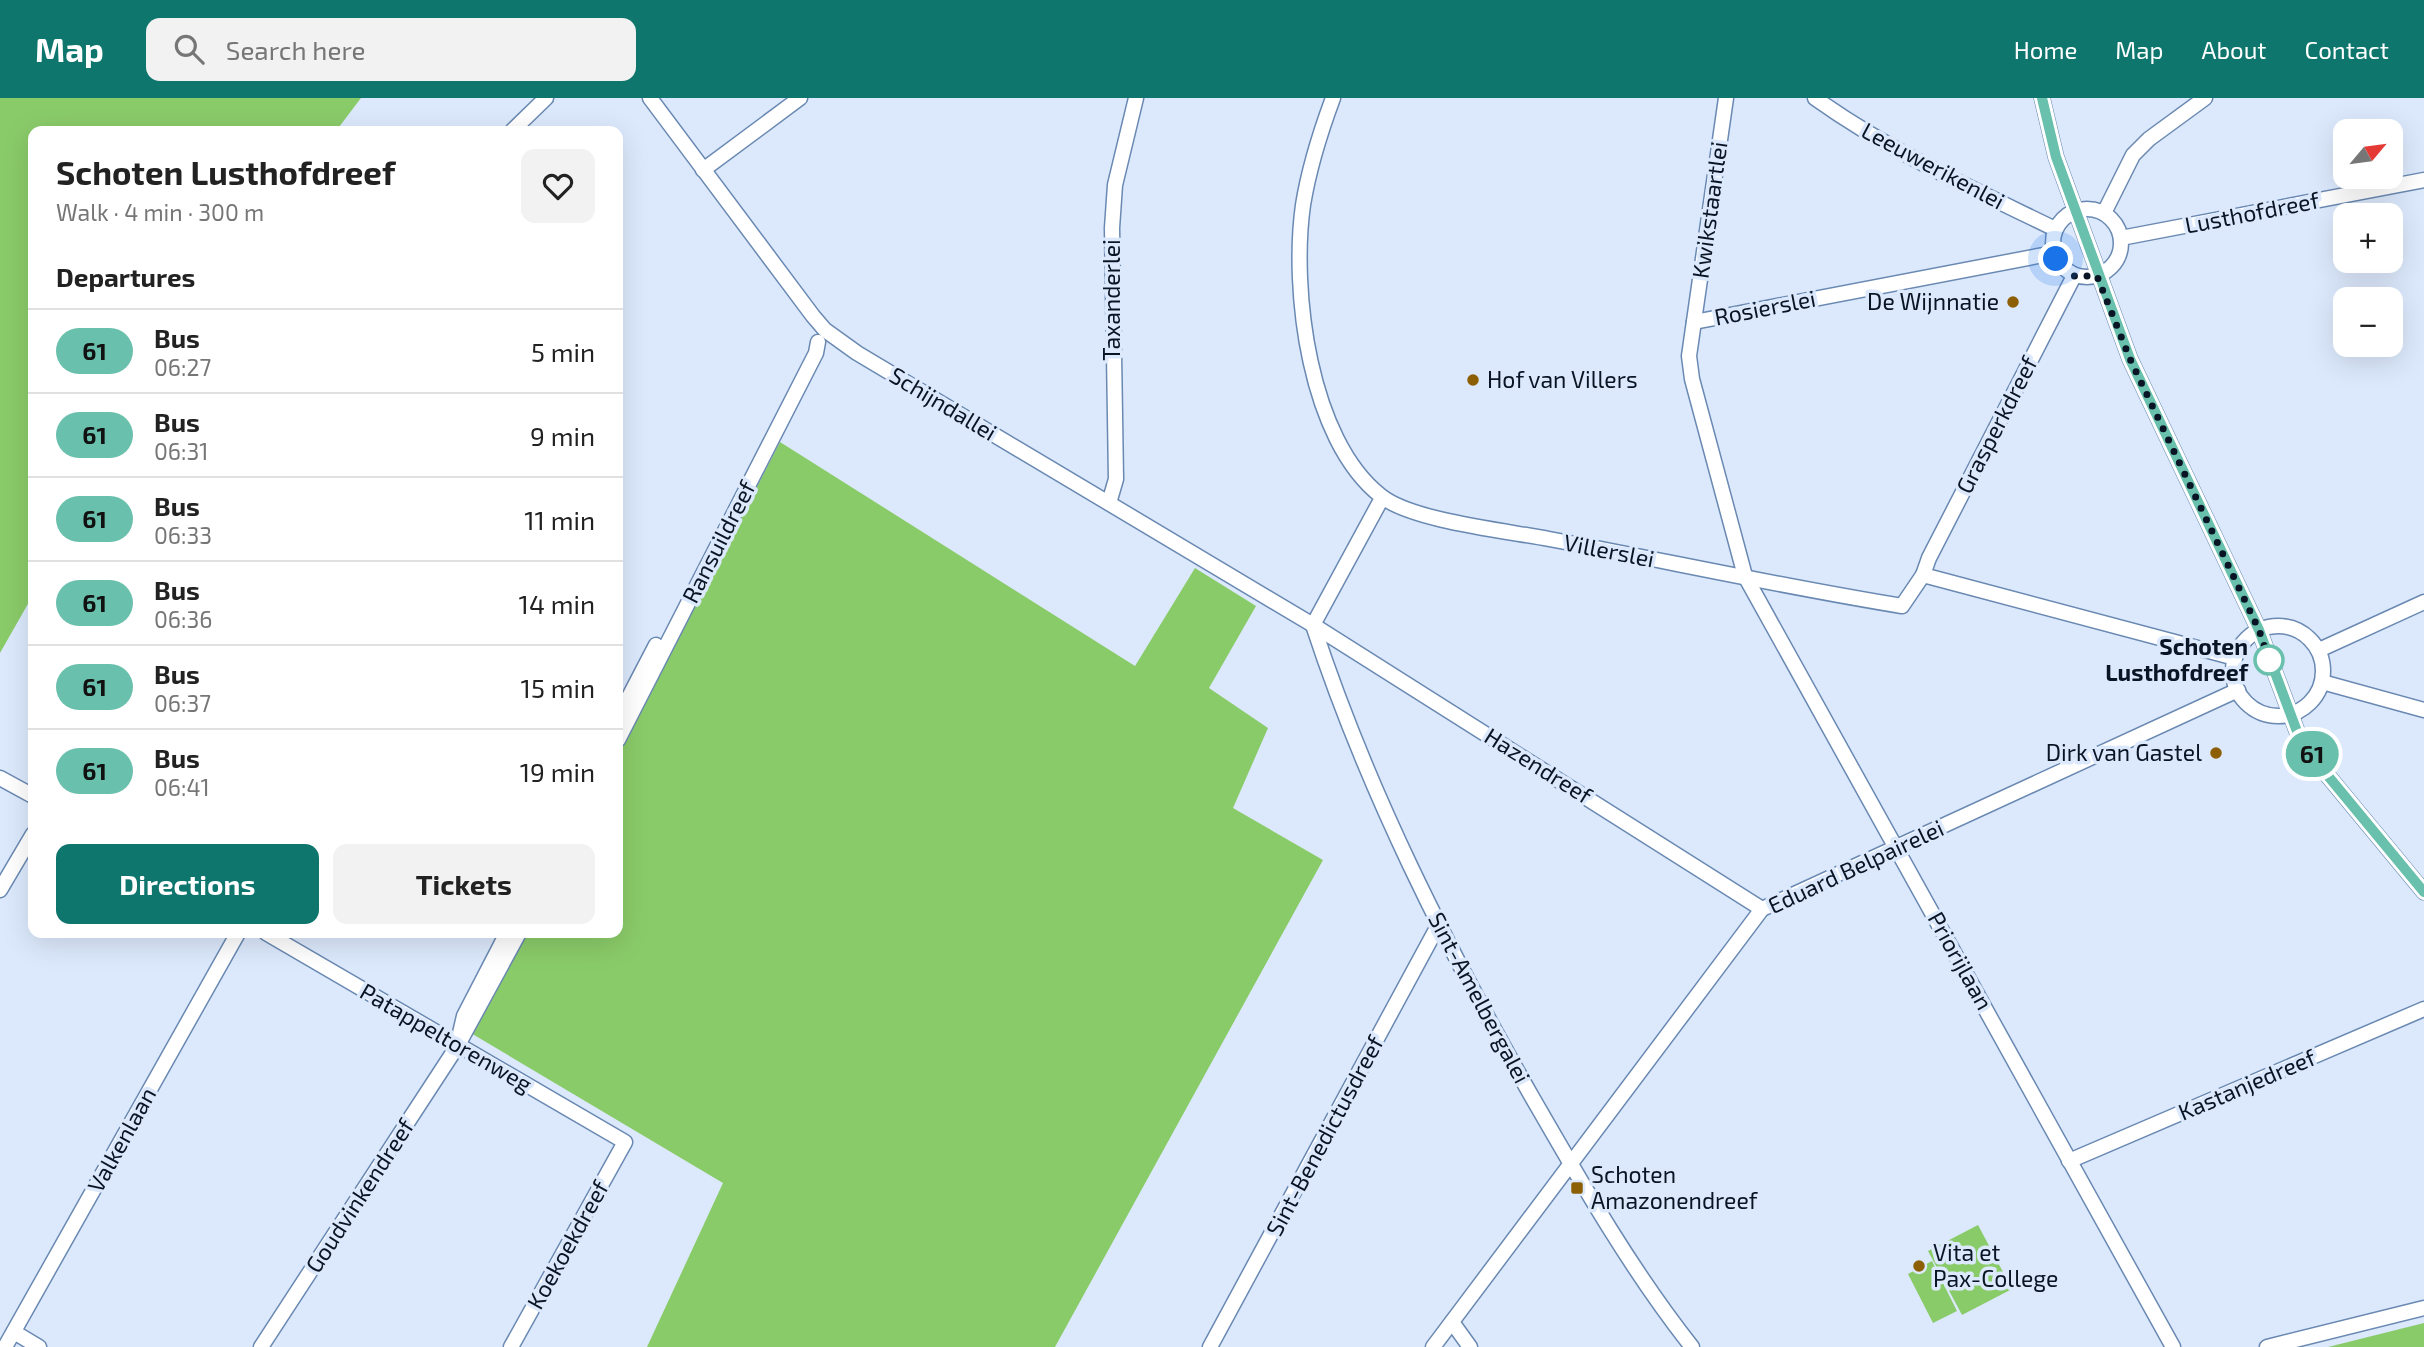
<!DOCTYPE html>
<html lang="en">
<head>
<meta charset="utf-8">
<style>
	:root { --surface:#fff; --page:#f2f2f2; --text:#222; --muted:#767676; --line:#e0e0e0; --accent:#0f766e }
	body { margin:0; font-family:"Exo 2",sans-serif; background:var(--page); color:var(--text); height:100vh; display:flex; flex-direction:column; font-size:26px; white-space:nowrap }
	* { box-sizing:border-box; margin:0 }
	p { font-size:23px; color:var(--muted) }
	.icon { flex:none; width:38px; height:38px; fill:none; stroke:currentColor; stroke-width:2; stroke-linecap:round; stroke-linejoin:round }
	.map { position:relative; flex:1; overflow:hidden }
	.drawer { position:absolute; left:28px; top:28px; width:595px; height:812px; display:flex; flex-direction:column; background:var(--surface); border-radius:14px; box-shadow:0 7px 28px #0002 }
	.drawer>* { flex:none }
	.badge { padding:0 14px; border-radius:23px; font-size:24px; line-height:46px }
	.needle { width:46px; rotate:61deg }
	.controls { position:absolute; left:2333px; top:21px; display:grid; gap:14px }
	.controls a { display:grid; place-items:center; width:70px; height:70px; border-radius:14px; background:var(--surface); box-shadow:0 7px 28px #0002; font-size:35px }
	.you { position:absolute; width:35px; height:35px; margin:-18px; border:5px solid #fff; border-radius:50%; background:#1a73e8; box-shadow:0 0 0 10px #1a73e833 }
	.map>.badge { position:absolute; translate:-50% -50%; box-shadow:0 0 0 4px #fff }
	h2 { padding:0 28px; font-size:26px; line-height:63px }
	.round { display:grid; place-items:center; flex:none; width:74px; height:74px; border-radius:14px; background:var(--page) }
	.summary { display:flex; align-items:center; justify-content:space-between; height:119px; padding:0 28px }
	h1 { font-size:33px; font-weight:700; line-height:52px }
	.action { display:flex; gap:14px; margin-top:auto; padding:14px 28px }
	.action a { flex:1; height:80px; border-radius:14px; background:var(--accent); color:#fff; font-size:28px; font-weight:700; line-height:80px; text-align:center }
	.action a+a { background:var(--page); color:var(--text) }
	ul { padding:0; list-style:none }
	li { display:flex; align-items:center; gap:21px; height:84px; padding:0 28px; border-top:2px solid var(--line) }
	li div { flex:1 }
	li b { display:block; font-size:26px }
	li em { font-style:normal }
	li .badge { min-width:77px; font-weight:700; text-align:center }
	header { display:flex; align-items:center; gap:42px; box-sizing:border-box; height:98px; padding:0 35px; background:var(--accent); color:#fff }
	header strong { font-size:33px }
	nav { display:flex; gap:38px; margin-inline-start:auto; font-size:24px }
	.search { width:490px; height:63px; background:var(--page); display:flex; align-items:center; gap:18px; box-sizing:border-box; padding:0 24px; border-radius:14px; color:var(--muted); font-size:26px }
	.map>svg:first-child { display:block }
</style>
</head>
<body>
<header>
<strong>Map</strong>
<div class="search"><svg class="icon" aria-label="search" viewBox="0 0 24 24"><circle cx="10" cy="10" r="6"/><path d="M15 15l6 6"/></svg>Search here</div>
<nav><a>Home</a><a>Map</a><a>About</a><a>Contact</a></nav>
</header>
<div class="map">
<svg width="2424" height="1249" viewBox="0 0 2424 1249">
	<rect width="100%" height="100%" fill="#dce9fc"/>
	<!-- green -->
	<g fill="#8acb69">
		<polygon points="0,0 361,0 336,33 33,33 33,497 0,555"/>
		<polygon points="780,344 1135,568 1195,470 1256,508 1209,590 1268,630 1233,710 1323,762 1055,1249 647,1249 723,1085 469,934 522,835 618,835 618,657"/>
		<polygon points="1978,1127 2012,1191 1962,1217 1928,1153"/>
		<polygon points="1932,1163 1957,1213 1933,1225 1908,1176"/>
		<polygon points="2424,1225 2424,1249 2328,1249"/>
	</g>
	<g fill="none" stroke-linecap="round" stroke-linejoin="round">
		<!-- minor casing -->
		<g stroke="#6a89b2" stroke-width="17">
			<g id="minor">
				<polyline points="650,0 813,218 825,232 857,255 1313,527 1762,811"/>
				<path d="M 1333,0 C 1320,35 1309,70 1303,107 C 1291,192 1309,342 1381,398 C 1412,423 1508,433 1549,441 C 1667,463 1784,489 1902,508 L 1923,477 L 2235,560"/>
				<polyline points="1726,0 1689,258 1692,281 1745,478 2173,1249"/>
				<path d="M 1815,0 C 1889,53 1973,91 2055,131"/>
				<polyline points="2042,0 2056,59 2130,261 2259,532 2298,636 2319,667 2424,794"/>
				<polyline points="512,33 546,0"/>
				<polyline points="703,72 800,0"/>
				<circle cx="2087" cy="145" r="34"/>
				<polyline points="2104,115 2133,57 2149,41 2205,0"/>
				<polyline points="2121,140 2424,82"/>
				<polyline points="1694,224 2054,155"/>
				<polyline points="1109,405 1116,381 1112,130 1115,87 1136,0"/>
				<polyline points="1923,477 1929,460 2074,178"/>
				<path d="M 1313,527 C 1367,692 1446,848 1532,999 C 1581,1084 1631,1172 1692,1249"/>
				<polyline points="1313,527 1382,400"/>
				<circle cx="2278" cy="573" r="45"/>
				<polyline points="2319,552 2424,504"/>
				<polyline points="2322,584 2424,612"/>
				<polyline points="618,620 656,547"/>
				<polyline points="618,642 816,255 818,244"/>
				<polyline points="0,680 33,698"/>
				<polyline points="0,792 33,736"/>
				<polyline points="266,835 625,1044 511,1249"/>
				<polyline points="460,935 464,918 507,835"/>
				<polyline points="2069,1063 2424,911"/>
				<polyline points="1452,1224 1470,1249"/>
				<polyline points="14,1234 39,1249"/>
				<polyline points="5,1249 238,835"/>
				<polyline points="261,1249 458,947 519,835"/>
				<polyline points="1210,1249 1439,826"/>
				<polyline points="1433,1249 1762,811 2238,592"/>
				<polyline points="2267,1249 2424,1210"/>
			</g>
		</g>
		<!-- minor -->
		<use href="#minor" stroke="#fff" stroke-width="14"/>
	</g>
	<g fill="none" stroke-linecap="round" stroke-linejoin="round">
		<!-- line casing -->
		<g stroke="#fff" stroke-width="16">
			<polyline id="line" points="2042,0 2056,59 2130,261 2259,532 2298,636 2319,667 2424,794"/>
		</g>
		<!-- line -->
		<use href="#line" stroke="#69c0ac" stroke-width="10"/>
		<!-- walk -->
		<polyline stroke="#091424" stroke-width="7" stroke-dasharray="0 12.6" points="2056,161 2074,178 2097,178 2130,261 2259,532 2269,562"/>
	</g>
	<!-- markers -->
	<g fill="#8d5f05" stroke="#dce9fc" stroke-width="2.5">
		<circle cx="2013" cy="204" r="7"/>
		<circle cx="1473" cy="282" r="7"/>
		<circle cx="2216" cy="655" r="7"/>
		<rect x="1570" y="1083" width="14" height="14" rx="3.5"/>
		<circle cx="1919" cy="1168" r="7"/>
	</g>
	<circle fill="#fff" stroke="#69c0ac" stroke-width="3.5" cx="2269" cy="562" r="14"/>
	<g text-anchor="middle" stroke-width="7" stroke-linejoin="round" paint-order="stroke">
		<!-- street labels -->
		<g font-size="23" fill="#091424" stroke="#dce9fc">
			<text transform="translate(1933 68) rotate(28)" y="8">Leeuwerikenlei</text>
			<text transform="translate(1710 112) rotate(-82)" y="8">Kwikstaartlei</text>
			<text transform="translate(2252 115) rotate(-11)" y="8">Lusthofdreef</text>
			<text transform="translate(1112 202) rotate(-90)" y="8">Taxanderlei</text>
			<text transform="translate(1765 210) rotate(-11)" y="8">Rosierslei</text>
			<text transform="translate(943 306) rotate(31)" y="8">Schijndallei</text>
			<text transform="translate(1997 327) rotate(-63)" y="8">Grasperkdreef</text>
			<text transform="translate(719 444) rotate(-63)" y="8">Ransuildreef</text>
			<text transform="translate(1609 453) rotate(11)" y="8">Villerslei</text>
			<text transform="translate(1538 668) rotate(32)" y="8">Hazendreef</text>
			<text transform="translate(1856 769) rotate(-25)" y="8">Eduard Belpairelei</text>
			<text transform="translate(1960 863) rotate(61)" y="8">Priorijlaan</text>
			<text transform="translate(1479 900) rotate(62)" y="8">Sint-Amelbergalei</text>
			<text transform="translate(446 940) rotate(30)" y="8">Patappeltorenweg</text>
			<text transform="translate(2247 987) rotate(-23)" y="8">Kastanjedreef</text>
			<text transform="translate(1325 1038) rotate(-62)" y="8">Sint-Benedictusdreef</text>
			<text transform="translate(122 1042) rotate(-61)" y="8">Valkenlaan</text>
			<text transform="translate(360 1098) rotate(-57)" y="8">Goudvinkendreef</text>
			<text transform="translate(568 1147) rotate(-61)" y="8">Koekoekdreef</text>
		</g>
		<!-- poi labels -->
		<g font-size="23" fill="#091424" stroke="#dce9fc" text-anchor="start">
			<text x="1999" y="212" text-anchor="end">De Wijnnatie</text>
			<text x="1487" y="290">Hof van Villers</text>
			<text x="2202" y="663" text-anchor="end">Dirk van Gastel</text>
			<text x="1591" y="1085">Schoten<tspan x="1591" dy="26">Amazonendreef</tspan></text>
			<text x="1933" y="1163">Vita et<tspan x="1933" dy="26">Pax-College</tspan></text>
		</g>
		<!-- stop labels -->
		<g font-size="23" font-weight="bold" fill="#091424" stroke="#dce9fc" text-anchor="end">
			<text x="2248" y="557">Schoten<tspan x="2248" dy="26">Lusthofdreef</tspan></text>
		</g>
	</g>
</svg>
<div class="controls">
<a><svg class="needle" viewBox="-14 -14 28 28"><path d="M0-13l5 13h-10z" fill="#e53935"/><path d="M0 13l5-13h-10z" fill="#767676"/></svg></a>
<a>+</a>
<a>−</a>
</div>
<div class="you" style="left:2056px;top:161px"></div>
<b class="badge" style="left:2312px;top:656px;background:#69c0ac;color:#111">61</b>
<section class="drawer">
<div class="summary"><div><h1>Schoten Lusthofdreef</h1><p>Walk · 4 min · 300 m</p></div><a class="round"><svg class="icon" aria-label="heart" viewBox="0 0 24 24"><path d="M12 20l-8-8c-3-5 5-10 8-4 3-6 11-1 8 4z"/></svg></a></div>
<h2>Departures</h2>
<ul>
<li><span class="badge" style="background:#69c0ac;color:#111">61</span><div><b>Bus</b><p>06:27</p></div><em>5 min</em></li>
<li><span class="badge" style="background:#69c0ac;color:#111">61</span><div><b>Bus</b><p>06:31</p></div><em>9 min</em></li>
<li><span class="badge" style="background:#69c0ac;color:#111">61</span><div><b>Bus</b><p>06:33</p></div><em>11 min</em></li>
<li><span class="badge" style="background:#69c0ac;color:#111">61</span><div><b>Bus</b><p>06:36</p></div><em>14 min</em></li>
<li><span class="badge" style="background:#69c0ac;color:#111">61</span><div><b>Bus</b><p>06:37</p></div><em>15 min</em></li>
<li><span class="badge" style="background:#69c0ac;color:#111">61</span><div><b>Bus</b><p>06:41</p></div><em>19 min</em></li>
</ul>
<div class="action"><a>Directions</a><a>Tickets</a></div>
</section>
</div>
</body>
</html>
